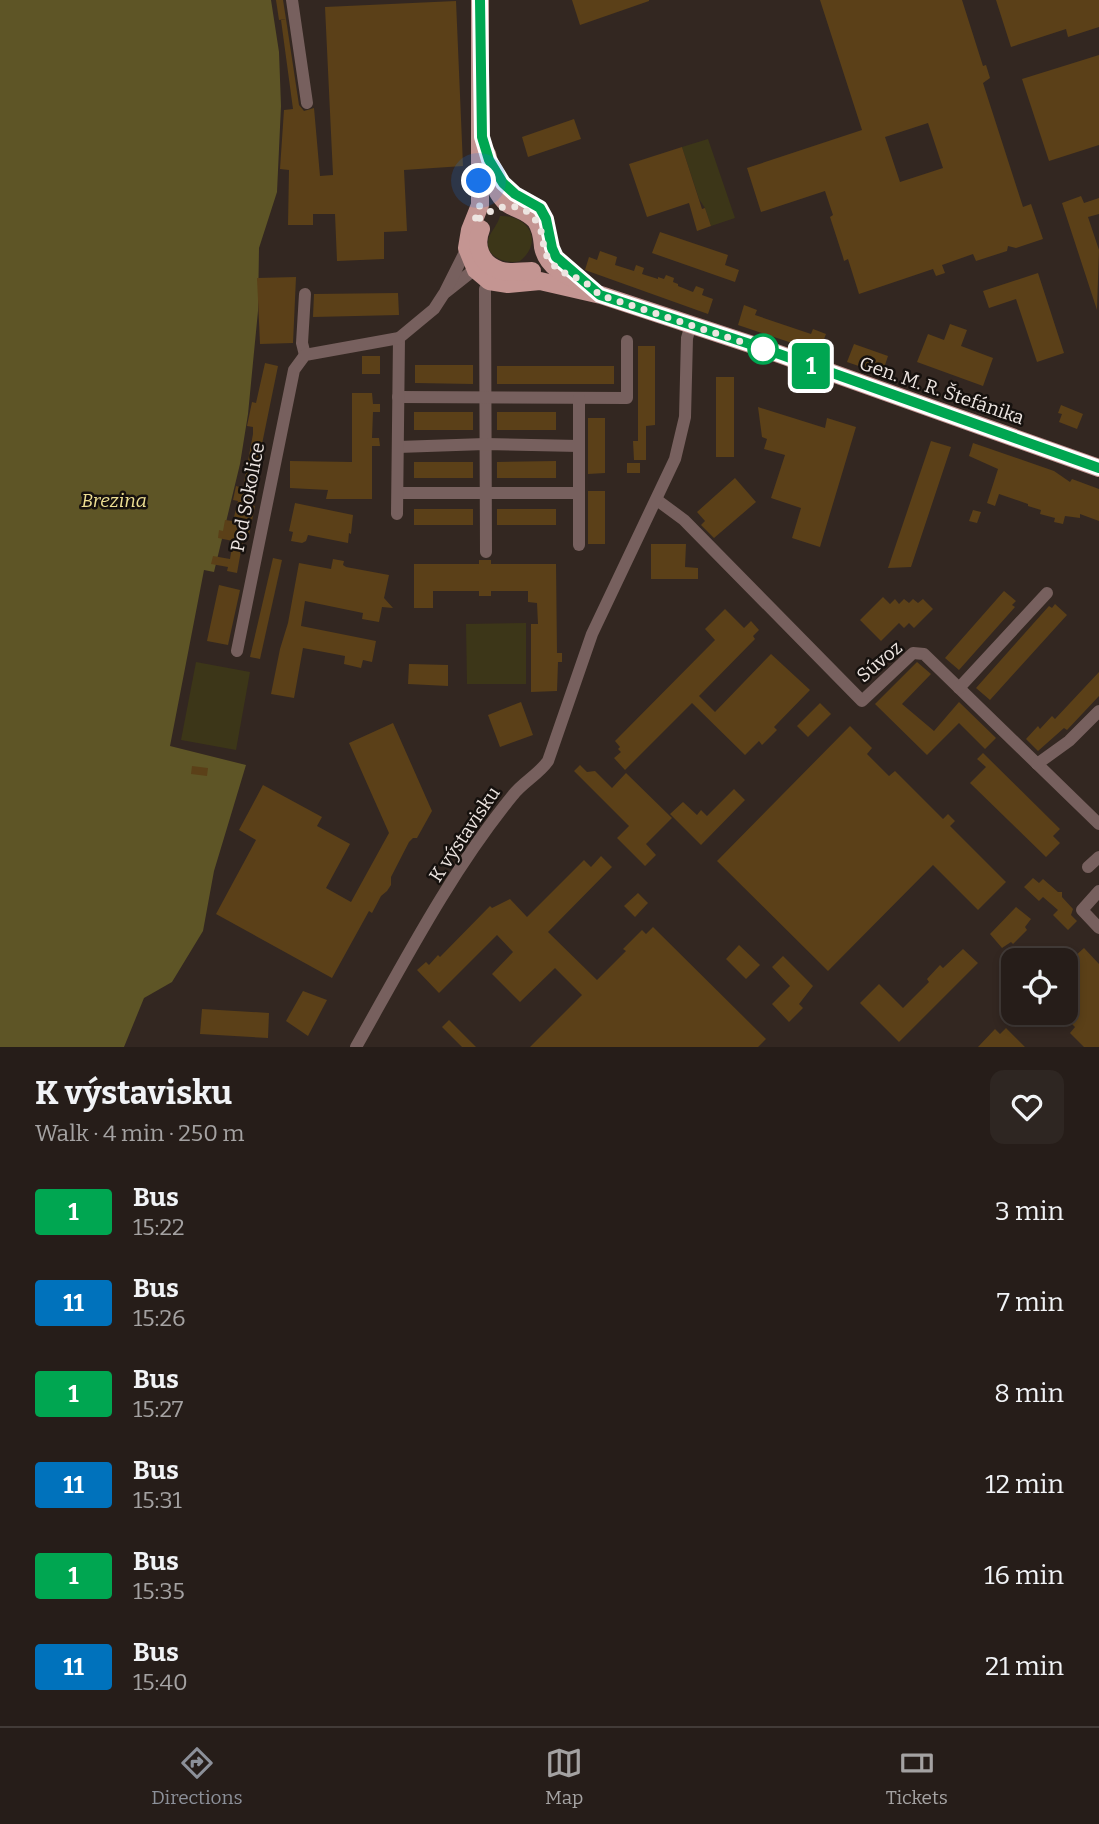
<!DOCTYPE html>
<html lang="en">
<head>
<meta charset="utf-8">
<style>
	:root { --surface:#261d19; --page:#2e2622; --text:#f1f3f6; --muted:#a4a2a2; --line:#423b38; --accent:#8c9099 }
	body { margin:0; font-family:Bitter,serif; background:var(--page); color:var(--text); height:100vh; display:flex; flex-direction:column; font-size:26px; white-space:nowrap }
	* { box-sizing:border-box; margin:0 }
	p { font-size:23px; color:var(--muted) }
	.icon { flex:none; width:38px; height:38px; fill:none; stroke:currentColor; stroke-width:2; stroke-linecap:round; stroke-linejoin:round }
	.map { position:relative; height:1047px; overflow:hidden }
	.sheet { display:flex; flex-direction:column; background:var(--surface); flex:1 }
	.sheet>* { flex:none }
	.badge { padding:0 14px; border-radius:5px; font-size:24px; line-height:46px }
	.buttons { position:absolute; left:1001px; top:948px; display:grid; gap:14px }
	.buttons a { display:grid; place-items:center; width:77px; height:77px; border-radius:14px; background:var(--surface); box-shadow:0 4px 10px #0003,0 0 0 2px var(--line); font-size:35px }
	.you { position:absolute; width:35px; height:35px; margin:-18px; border:5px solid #fff; border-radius:50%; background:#1a73e8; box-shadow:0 0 0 10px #1a73e833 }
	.map>.badge { position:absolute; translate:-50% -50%; box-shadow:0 0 0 4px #fff }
	.round { display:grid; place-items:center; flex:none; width:74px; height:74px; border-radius:14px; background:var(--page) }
	.head { display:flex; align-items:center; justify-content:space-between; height:119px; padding:0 35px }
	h1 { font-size:33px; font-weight:700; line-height:52px }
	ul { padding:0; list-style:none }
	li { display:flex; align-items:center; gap:21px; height:91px; padding:0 35px }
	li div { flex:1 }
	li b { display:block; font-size:26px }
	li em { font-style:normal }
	li .badge { min-width:77px; font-weight:700; text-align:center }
	.tabs { display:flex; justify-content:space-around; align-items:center; height:98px; border-top:2px solid var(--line); background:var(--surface); font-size:19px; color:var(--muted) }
	.tabs a { display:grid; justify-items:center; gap:4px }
	.tabs .active { color:var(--accent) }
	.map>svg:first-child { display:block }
</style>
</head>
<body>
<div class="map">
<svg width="1099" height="1047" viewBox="0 0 1099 1047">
	<rect width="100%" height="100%" fill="#332721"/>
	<!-- green -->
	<g fill="#3c3618">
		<polygon points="708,139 735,218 711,226 705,208 699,199 682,147"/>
		<path d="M 500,216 C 529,215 544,242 520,261 C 505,265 483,256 489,237 C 492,230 498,224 500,216 Z"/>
		<polygon points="526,623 526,684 467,684 466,624"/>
		<polygon points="196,662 250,672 236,750 181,740"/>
	</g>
	<!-- forest -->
	<polygon fill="#5e5526" points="0,0 271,0 279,52 281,106 277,192 259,248 258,311 248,414 240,464 214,572 204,570 170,746 246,765 214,871 203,931 172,982 144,998 124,1047 0,1047"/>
	<!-- building -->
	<g fill="#5b4018" fill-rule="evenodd">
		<polygon points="276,0 283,0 286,19 279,20"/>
		<polygon points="572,0 649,0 649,1 580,25"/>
		<path d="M 820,0 L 962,0 L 983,66 L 986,65 L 990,78 L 983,83 L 1023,207 L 1031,204 L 1043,239 L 1016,248 L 1008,246 L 1007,251 L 976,261 L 973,254 L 942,265 L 945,273 L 936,276 L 933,269 L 859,294 L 848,259 L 844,261 L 843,257 L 830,217 L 833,215 L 825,191 L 761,212 L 747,168 L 862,130 ZM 928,123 L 943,168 L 900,182 L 885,137 Z"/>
		<polygon points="996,0 1099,0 1099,27 1068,37 1066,29 1011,47"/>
		<polygon points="456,1 463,166 404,170 407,231 384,232 384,259 337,261 335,214 313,214 313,225 288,225 289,170 280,169 281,154 284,110 293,109 281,20 286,19 299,105 304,111 314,108 320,176 333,175 325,7"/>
		<polygon points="1099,55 1099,145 1049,161 1022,79"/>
		<polygon points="574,119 581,139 528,157 522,137"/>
		<polygon points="682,147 702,209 705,208 711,226 697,231 689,203 647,217 629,164"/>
		<polygon points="1081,196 1084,203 1099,198 1099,214 1088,217 1099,250 1097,310 1062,203"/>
		<polygon points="660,232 728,255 725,265 739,270 735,282 652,253"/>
		<polygon points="600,251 617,257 615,265 634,271 636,265 644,268 642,274 658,279 658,277 664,279 666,275 674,278 673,282 678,284 678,286 693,292 696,286 704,289 702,295 713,299 708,314 585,270 589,257 597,260"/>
		<polygon points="1038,273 1064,353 1037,362 1016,299 989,308 983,291"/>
		<polygon points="296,277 293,343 260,344 257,278"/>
		<polygon points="398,293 399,315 313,317 314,294"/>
		<polygon points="744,305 757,310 755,315 811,334 813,329 826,334 819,352 738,325"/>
		<polygon points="950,324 967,330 961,346 993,358 983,386 917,362 928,334 944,340"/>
		<polygon points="854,344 888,356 882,374 847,362"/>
		<polygon points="638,346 655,346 655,425 646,426 646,460 634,460 633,441 638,441"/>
		<rect x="362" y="356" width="18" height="18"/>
		<polygon points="265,363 278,366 253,488 246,488 249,489 249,493 252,494 250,505 255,506 249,535 244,534 237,573 227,571 228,567 211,564 213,556 230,559 233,541 218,538 219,530 223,531 225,520 233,521 238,501 233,500 236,486 243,488 253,434 253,427 247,426 252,402 256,403"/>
		<polygon points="415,365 473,365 473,384 415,383"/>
		<rect x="497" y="366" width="117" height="18"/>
		<rect x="716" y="377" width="18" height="80"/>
		<polygon points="352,393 372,393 373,404 380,404 380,412 373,412 372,438 379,438 380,446 372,446 372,499 326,499 328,490 290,488 290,461 352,462"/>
		<polygon points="1061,405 1083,414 1077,429 1059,422 1062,414 1058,413"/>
		<polygon points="758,407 825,428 827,418 856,427 820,547 792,538 801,508 771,498 785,455 764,449 767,439 762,437"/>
		<rect x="414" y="412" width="59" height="18"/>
		<rect x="497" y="412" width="59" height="18"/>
		<polygon points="588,418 605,418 605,473 588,474"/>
		<polygon points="931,441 951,447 911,567 888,568"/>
		<polygon points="973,443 1054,471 1070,482 1072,479 1099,489 1099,521 1080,514 1080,518 1065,516 1063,524 1054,522 1055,518 1040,514 1041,510 1028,506 1028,504 999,494 995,506 987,503 998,469 969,456"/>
		<polygon points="556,461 556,478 497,478 497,462"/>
		<rect x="414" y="462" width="59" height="16"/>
		<rect x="627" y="463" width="13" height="10"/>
		<polygon points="735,478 756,502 714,538 701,525 705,521 697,512"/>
		<rect x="588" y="491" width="17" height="53"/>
		<polygon points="295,503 353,515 351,534 349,533 348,543 308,535 306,541 302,543 291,541 293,532 289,531"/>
		<rect x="414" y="509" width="59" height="16"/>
		<rect x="497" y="509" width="59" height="16"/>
		<polygon points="973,510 981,512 977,523 969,521"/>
		<polygon points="651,544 686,544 685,567 698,568 698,579 651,579"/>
		<polygon points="273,558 282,560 260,659 250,657"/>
		<polygon points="333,559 344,561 343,565 346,567 389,575 384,598 393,608 382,607 379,622 362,619 363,613 305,601 301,626 376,641 372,662 363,660 361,668 344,664 345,656 303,648 294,698 271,694 280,649 288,623 299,563 331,569"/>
		<polygon points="479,560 491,560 491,564 556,564 557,653 562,653 562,662 558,662 557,691 531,692 531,624 538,624 537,603 528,602 528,591 491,591 491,596 479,596 479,591 433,591 433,608 414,608 414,564 479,564"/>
		<polygon points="219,585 240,590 228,645 207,641"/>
		<polygon points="1004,591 1016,601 1012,605 1015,607 959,670 945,658"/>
		<polygon points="883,597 890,604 895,599 899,604 904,599 909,603 913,599 918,603 923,599 933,609 914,628 909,623 904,628 899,623 881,641 860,620"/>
		<polygon points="1055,604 1067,615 990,700 976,688 1049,606 1052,608"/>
		<polygon points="725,609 744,628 751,621 759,630 753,636 755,639 699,696 715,712 771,654 810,690 774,727 777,730 762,745 759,741 745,755 692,703 625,770 614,758 621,752 618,749 620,747 615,741 715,640 705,629"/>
		<polygon points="917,662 931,674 902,704 934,731 959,702 996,738 985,749 959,723 927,755 875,704"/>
		<polygon points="409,664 448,665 448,686 408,684"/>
		<polygon points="1099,672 1099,696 1067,730 1064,728 1038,751 1026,739 1038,726 1040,729 1052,716 1055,719"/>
		<polygon points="521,702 533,735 500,747 488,715"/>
		<polygon points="820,703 831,714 808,737 797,726"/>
		<polygon points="393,723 432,811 417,838 413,838 409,842 391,877 391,885 387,891 381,896 372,913 369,911 332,978 216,914 256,840 239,830 263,785 322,817 317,826 350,844 326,888 351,902 389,833 349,743"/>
		<polygon points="850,726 872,748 867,754 889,776 895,771 943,819 948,814 955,821 950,826 1006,882 978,910 933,865 828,971 717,861"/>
		<polygon points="983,753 1060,829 1053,836 1060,843 1046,857 970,783 986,767 977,759"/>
		<polygon points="580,765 587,772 595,771 612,788 626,773 672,818 646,844 656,855 645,866 617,838 629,826 574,771"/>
		<polygon points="192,766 208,768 207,776 191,774"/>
		<polygon points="734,789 745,800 701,845 670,814 683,802 697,815 701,810 707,816"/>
		<polygon points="601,856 612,867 548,932 597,980 626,951 623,949 642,930 646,934 653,927 766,1039 758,1047 530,1047 582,995 555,968 520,1002 492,974 513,952 497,935 439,993 417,970 426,962 429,965 438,955 440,957 490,906 492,908 510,899 527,917 584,860 591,867"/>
		<polygon points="1033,878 1039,883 1043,879 1058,892 1062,892 1062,897 1073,909 1071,915 1077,921 1068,930 1053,915 1058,910 1043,897 1039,901 1024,887"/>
		<polygon points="638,893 648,903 635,917 624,906"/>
		<polygon points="1016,907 1031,919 1025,927 1027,930 1013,944 1011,942 1002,948 990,934"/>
		<polygon points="739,945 760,965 746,979 726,959"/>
		<polygon points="1084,948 1099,964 1099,1047 1084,1047 1070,1033 1075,1027 1066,1018 1066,977 1078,964 1073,958"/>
		<polygon points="963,949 978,963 899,1042 860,1003 879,984 903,1008 929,982 927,979 940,965 943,968"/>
		<polygon points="783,956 813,986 799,1004 803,1008 789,1022 772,1004 790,986 772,967"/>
		<polygon points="303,991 327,1000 308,1036 286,1021"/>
		<polygon points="202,1009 269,1013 268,1038 200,1034"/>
		<polygon points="449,1020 476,1047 462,1047 442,1027"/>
		<polygon points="1006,1028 1025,1047 978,1047 995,1029 1000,1034"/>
	</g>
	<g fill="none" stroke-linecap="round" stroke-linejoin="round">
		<!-- minor -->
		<g stroke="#77605e" stroke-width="12">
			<polyline points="292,0 307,103"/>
			<polyline points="485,289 486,552"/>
			<polyline points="446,292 470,273 483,268"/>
			<polyline points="305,294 302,343 305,355"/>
			<polyline points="398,397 627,398 627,341"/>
			<polyline points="398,447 485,444 579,446"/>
			<polyline points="398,493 579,493"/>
			<polyline points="657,500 684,520 862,701 913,653 924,654 1099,824"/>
			<polyline points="397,514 399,338"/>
			<polyline points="579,545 579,398"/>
			<polyline points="237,651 294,370 305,355 399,338 434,309 445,292 467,248"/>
			<polyline points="959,688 1047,593"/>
			<polyline points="1037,764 1069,741 1099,711"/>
			<polyline points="1088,867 1099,857"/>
			<polyline points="1099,891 1082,910 1099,928"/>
			<path d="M 356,1047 C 404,962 451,871 513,795 C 523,782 538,775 548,761 L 592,634 L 675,459 L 685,417 L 687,338 L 691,325"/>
		</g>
		<!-- primary -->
		<g stroke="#c49592" stroke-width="18">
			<polyline points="480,0 480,205 470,230 467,248 476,270 489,281 508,284 540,281 601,295 762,348 1099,468"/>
			<path d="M 487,154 C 492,171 492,192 508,204 C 518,210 528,211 536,221 C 542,230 542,238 543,247 C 547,267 566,276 583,282"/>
			<path d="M 481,229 C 474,246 481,264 499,270 C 509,274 521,271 532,271"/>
		</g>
	</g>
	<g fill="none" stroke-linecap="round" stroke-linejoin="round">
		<!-- line casing -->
		<g stroke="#fff" stroke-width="16">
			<polyline id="line" points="480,0 482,137 489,160 503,183 515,194 540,208 546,219 552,248 556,257 600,295 762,348 1099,468"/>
		</g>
		<!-- line -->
		<use href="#line" stroke="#00a651" stroke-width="10"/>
		<!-- walk -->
		<path stroke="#ede5e1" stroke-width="7" stroke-dasharray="0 12.6" d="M 479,181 L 480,205 L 474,223 C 495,204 524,197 539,226 C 545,238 541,251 551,262 C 560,273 571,275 583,281 C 589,285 595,291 600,295 L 763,349"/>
	</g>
	<!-- markers -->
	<circle fill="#fff" stroke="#00a651" stroke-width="3.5" cx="763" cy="349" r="14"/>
	<g text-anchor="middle" stroke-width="5" stroke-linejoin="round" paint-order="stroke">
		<!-- street labels -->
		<g font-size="19" fill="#ede5e1" stroke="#16110e">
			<text transform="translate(942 390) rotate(19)" y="7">Gen. M. R. Štefánika</text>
			<text transform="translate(247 497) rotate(-79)" y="7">Pod Sokolice</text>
			<text transform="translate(879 661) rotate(-40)" y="7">Súvoz</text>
			<text transform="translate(464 834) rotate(-56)" y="7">K výstavisku</text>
		</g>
		<!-- park labels -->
		<g font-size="19" font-style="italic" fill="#eedf93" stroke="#16110e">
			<text x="114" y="507">Brezina</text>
		</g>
	</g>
</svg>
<div class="buttons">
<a><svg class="icon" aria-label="locate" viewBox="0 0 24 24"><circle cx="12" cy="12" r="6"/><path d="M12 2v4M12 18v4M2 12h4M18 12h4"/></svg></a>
</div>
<div class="you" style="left:479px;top:181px"></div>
<b class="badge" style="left:811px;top:366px;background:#00a651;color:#fff">1</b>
</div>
<section class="sheet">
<div class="head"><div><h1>K výstavisku</h1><p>Walk · 4 min · 250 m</p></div><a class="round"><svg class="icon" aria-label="heart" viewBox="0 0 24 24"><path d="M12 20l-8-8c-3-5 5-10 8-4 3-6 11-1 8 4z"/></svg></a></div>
<ul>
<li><span class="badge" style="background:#00a651;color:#fff">1</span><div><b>Bus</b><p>15:22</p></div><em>3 min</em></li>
<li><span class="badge" style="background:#0072bc;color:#fff">11</span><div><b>Bus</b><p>15:26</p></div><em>7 min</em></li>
<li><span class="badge" style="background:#00a651;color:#fff">1</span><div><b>Bus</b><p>15:27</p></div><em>8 min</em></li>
<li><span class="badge" style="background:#0072bc;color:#fff">11</span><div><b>Bus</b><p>15:31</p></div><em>12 min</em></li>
<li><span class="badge" style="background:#00a651;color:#fff">1</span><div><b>Bus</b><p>15:35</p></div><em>16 min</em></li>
<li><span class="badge" style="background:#0072bc;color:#fff">11</span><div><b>Bus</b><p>15:40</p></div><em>21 min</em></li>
</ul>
</section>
<nav class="tabs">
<a class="active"><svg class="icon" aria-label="directions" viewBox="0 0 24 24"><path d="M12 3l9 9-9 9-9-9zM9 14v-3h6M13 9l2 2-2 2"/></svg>Directions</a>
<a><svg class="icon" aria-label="map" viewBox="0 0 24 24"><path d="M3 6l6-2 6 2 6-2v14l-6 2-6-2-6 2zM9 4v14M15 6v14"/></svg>Map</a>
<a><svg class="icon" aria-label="tickets" viewBox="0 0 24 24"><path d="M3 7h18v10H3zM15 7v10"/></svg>Tickets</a>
</nav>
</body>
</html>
